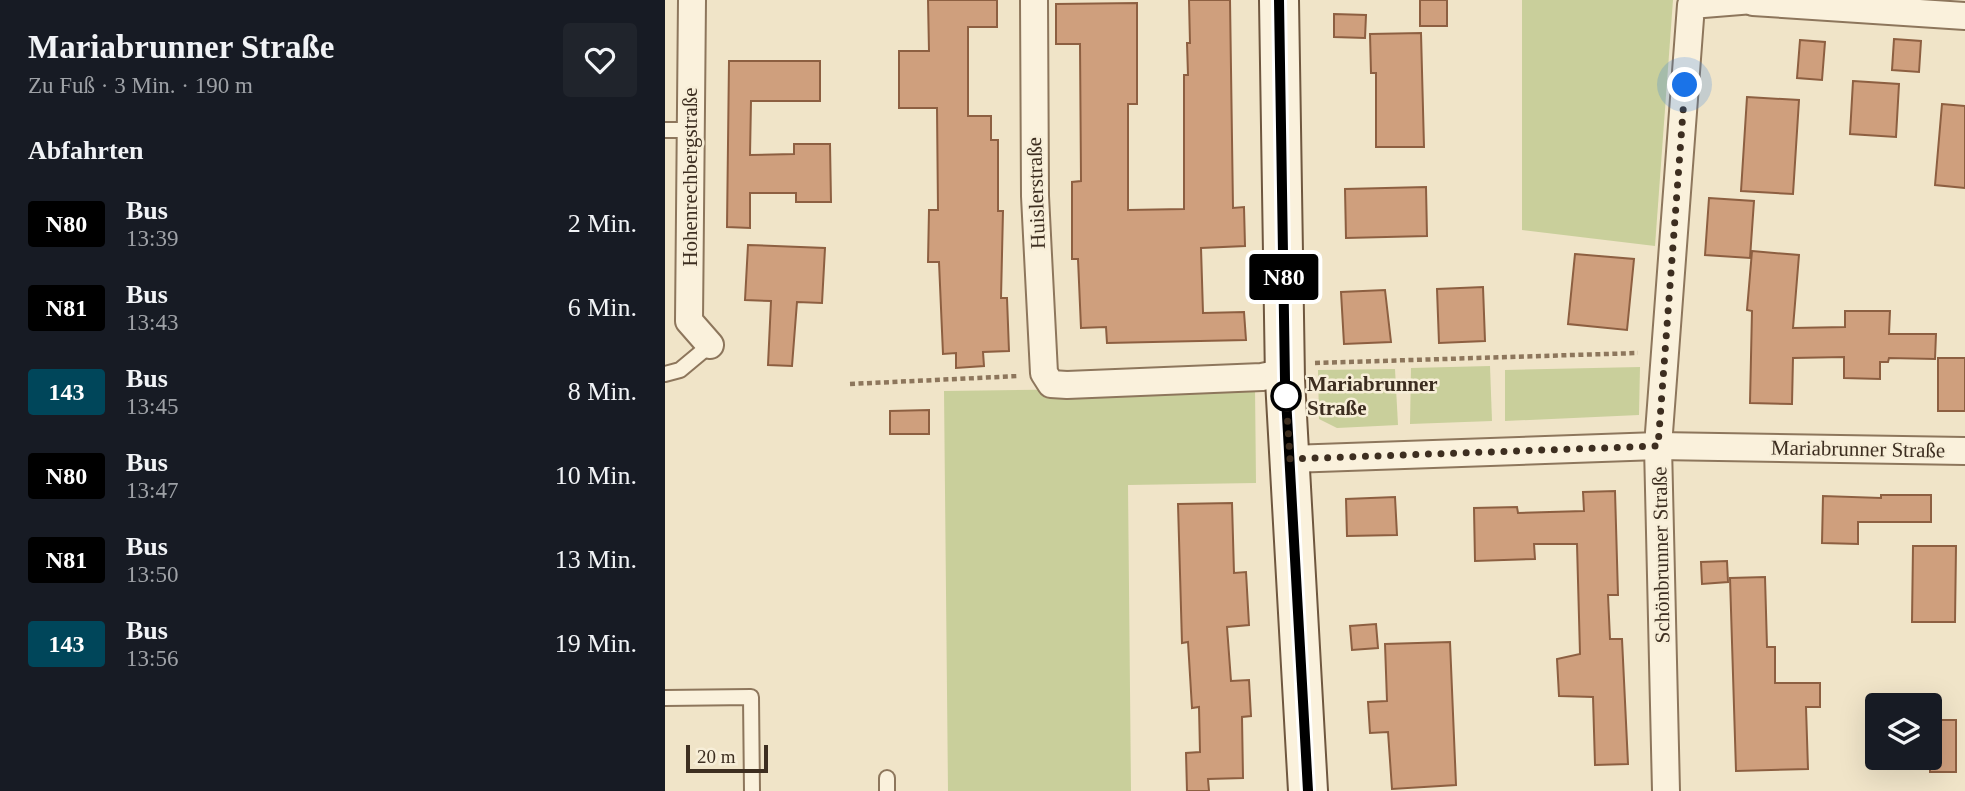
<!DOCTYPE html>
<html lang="de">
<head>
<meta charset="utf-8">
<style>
	:root { --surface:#171b24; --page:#20242c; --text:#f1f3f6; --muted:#9ea1a6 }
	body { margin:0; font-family:"Times New Roman",serif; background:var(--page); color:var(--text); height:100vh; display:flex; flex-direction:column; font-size:26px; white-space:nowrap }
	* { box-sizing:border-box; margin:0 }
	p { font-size:23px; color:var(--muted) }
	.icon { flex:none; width:38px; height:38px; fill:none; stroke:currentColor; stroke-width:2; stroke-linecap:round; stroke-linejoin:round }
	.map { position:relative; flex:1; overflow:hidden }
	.panel { display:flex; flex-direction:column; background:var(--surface); width:665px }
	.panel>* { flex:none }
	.badge { padding:0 14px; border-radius:5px; font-size:24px; line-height:46px }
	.tools { position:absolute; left:1200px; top:693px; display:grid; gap:14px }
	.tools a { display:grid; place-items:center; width:77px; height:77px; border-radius:7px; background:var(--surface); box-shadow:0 7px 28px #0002; font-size:35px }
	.scale { position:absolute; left:21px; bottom:18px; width:82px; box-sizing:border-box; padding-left:7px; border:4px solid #3d2e20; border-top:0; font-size:19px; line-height:24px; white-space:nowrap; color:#3d2e20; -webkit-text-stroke:5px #f7eed8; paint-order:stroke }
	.you { position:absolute; width:35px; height:35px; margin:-18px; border:5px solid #fff; border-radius:50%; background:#1a73e8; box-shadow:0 0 0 10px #1a73e833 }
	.map>.badge { position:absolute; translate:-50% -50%; box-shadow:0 0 0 4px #fff }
	h2 { padding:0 28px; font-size:26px; line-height:63px }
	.round { display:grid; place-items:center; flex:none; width:74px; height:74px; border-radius:7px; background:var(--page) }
	.headline { display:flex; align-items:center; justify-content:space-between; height:119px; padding:0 28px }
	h1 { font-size:33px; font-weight:700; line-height:52px }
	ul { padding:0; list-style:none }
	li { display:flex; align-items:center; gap:21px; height:84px; padding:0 28px }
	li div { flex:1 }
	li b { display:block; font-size:26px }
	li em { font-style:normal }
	li .badge { min-width:77px; font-weight:700; text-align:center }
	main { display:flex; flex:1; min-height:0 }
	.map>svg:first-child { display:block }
</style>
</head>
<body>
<main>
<section class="panel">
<div class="headline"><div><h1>Mariabrunner Straße</h1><p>Zu Fuß · 3 Min. · 190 m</p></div><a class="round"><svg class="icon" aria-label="heart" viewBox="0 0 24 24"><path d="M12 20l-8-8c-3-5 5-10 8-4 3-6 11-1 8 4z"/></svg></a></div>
<h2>Abfahrten</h2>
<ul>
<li><span class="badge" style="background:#000;color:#fff">N80</span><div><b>Bus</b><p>13:39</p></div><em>2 Min.</em></li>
<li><span class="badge" style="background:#000;color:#fff">N81</span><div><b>Bus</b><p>13:43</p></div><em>6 Min.</em></li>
<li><span class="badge" style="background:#00465a;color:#fff">143</span><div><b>Bus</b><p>13:45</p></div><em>8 Min.</em></li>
<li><span class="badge" style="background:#000;color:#fff">N80</span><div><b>Bus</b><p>13:47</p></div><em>10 Min.</em></li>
<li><span class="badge" style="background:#000;color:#fff">N81</span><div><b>Bus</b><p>13:50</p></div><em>13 Min.</em></li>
<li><span class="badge" style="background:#00465a;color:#fff">143</span><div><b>Bus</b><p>13:56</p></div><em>19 Min.</em></li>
</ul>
</section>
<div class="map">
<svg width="1300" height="791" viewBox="0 0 1300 791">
	<rect width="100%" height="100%" fill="#f0e4c8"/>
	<!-- green -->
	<g fill="#c9cf9b">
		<polygon points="857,0 1008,0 990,246 857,230"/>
		<polygon points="825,366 827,421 745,424 746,368"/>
		<polygon points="975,367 974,415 840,421 840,370"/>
		<polygon points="730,369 733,425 672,428 654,419 653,370"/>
		<polygon points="590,387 591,483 463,485 466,791 283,791 279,391"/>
	</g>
	<!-- building -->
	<g fill="#cf9f7d" stroke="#8d5f41" stroke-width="2">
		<polygon points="263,0 332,0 332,27 303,27 303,116 326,116 326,140 333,140 333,211 338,211 336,298 342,298 344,351 318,352 319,366 291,368 291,353 278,354 274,262 263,262 264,210 273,210 272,108 234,108 234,51 264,51"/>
		<polygon points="524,0 565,0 568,208 579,207 580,246 536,248 538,313 579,312 581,340 442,343 441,327 416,328 413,259 407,259 407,182 416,181 415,44 391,44 391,4 472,3 472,104 463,104 463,210 519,209 519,75 523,75 522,43 525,43"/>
		<rect x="755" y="0" width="27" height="26"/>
		<polygon points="669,14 701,15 700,38 669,37"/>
		<polygon points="756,33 759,147 711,147 711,73 706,73 705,34"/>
		<polygon points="1229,39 1256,41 1254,72 1227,70"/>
		<polygon points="1135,40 1160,42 1157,80 1132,78"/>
		<polygon points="64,61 155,61 155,101 86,101 85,155 129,154 129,144 165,144 166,202 131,202 131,193 85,193 85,228 62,227"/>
		<polygon points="1188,81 1234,84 1231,137 1185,134"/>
		<polygon points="1082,97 1134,100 1128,194 1076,191"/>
		<polygon points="1277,104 1300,106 1300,188 1270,185"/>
		<polygon points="761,187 762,236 681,238 680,189"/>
		<polygon points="1044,198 1089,201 1085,258 1040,255"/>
		<polygon points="83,245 160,248 157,303 132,302 127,366 103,365 106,301 80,300"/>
		<polygon points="1087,251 1134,255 1128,328 1180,327 1180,311 1225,311 1224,334 1271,334 1270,359 1224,358 1223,362 1215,362 1215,379 1179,378 1179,357 1128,358 1127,404 1085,403 1087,311 1082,310"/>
		<polygon points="910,254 969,259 962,330 903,324"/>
		<polygon points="818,287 820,341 774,343 772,289"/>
		<polygon points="720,290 726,342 679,344 676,292"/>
		<rect x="1273" y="358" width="27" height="53"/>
		<polygon points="264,410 264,434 225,434 225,411"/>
		<polygon points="950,491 953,595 943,595 945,639 957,639 963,764 930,765 928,697 894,696 892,659 915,654 912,544 869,544 870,559 810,561 809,508 852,507 853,513 919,511 918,492"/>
		<polygon points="1216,495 1266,495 1266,522 1193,522 1193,544 1157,543 1158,496 1216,498"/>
		<polygon points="730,497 732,535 682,536 681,499"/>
		<polygon points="567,503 569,573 581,572 584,625 562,627 566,681 584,680 586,716 577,717 578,778 543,779 544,791 522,791 521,753 535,752 534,707 527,708 523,642 517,643 513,504"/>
		<polygon points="1248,546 1291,546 1290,622 1247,622"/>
		<polygon points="1062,561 1063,582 1037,584 1036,562"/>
		<polygon points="1100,577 1102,647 1110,647 1110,683 1155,683 1155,707 1141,707 1143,769 1071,771 1065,578"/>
		<polygon points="711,624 713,648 687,650 685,626"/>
		<polygon points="785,642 791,785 727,789 723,732 705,733 703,702 722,701 720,644"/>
		<rect x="1265" y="720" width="26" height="52"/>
	</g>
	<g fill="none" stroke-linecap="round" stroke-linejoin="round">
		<!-- lane casing -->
		<g stroke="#8d765c" stroke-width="18">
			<g id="lane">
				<polyline points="0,130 25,130"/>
				<polyline points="0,374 15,370 45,345"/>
				<polyline points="0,698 86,697 87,791"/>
				<polyline points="222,778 222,791"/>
			</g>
		</g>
		<!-- street casing -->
		<g stroke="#8d765c" stroke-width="30">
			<g id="street">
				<polyline points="27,0 24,321 45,345"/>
				<polyline points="369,0 370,196 379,373 386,384 402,385 597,377 620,372"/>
				<polyline points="1088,2 1300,16"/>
				<polyline points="625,459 993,446 1300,451"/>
				<polyline points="1001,791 993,446 1026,5 1088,0"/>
			</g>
		</g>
		<!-- secondary casing -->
		<g stroke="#6f573f" stroke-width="42">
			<polyline id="secondary" points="614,0 620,380 643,791"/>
		</g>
		<!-- path -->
		<g stroke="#8d765c" stroke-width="4.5" stroke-dasharray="5 3.5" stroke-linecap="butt">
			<polyline points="650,363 973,353"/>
			<polyline points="185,384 354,376"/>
		</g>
		<!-- lane -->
		<use href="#lane" stroke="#faf1dc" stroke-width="14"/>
		<!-- street -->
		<use href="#street" stroke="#faf1dc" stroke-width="26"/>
		<!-- secondary -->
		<use href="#secondary" stroke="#faf1dc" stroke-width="38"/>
	</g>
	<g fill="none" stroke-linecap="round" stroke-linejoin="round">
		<!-- line casing -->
		<g stroke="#fff" stroke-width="16">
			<polyline id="line" points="614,0 620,380 643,791"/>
		</g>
		<!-- line -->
		<use href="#line" stroke="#000" stroke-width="10"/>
		<!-- walk -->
		<polyline stroke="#3d2e20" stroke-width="7" stroke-dasharray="0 12.6" points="621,396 625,459 993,446 1020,85"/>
	</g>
	<!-- markers -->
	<circle fill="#fff" stroke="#000" stroke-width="3.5" cx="621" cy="396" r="14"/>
	<g text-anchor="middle" stroke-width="5" stroke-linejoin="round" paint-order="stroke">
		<!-- street labels -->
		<g font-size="21" fill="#3d2e20" stroke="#f7eed8">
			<text transform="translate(25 177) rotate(-90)" y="7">Hohenrechbergstraße</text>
			<text transform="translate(371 193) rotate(-92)" y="7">Huislerstraße</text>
			<text transform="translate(1193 449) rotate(1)" y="7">Mariabrunner Straße</text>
			<text transform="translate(996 555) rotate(-91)" y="7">Schönbrunner Straße</text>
		</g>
		<!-- stop labels -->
		<g font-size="21" font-weight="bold" fill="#3d2e20" stroke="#f7eed8" text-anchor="start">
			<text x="642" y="391">Mariabrunner<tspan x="642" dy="24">Straße</tspan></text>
		</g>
	</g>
</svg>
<div class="tools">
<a><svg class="icon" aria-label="layers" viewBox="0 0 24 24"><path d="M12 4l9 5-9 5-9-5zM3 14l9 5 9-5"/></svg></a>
</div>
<div class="scale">20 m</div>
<div class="you" style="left:1020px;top:85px"></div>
<b class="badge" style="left:619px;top:277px;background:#000;color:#fff">N80</b>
</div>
</main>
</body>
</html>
